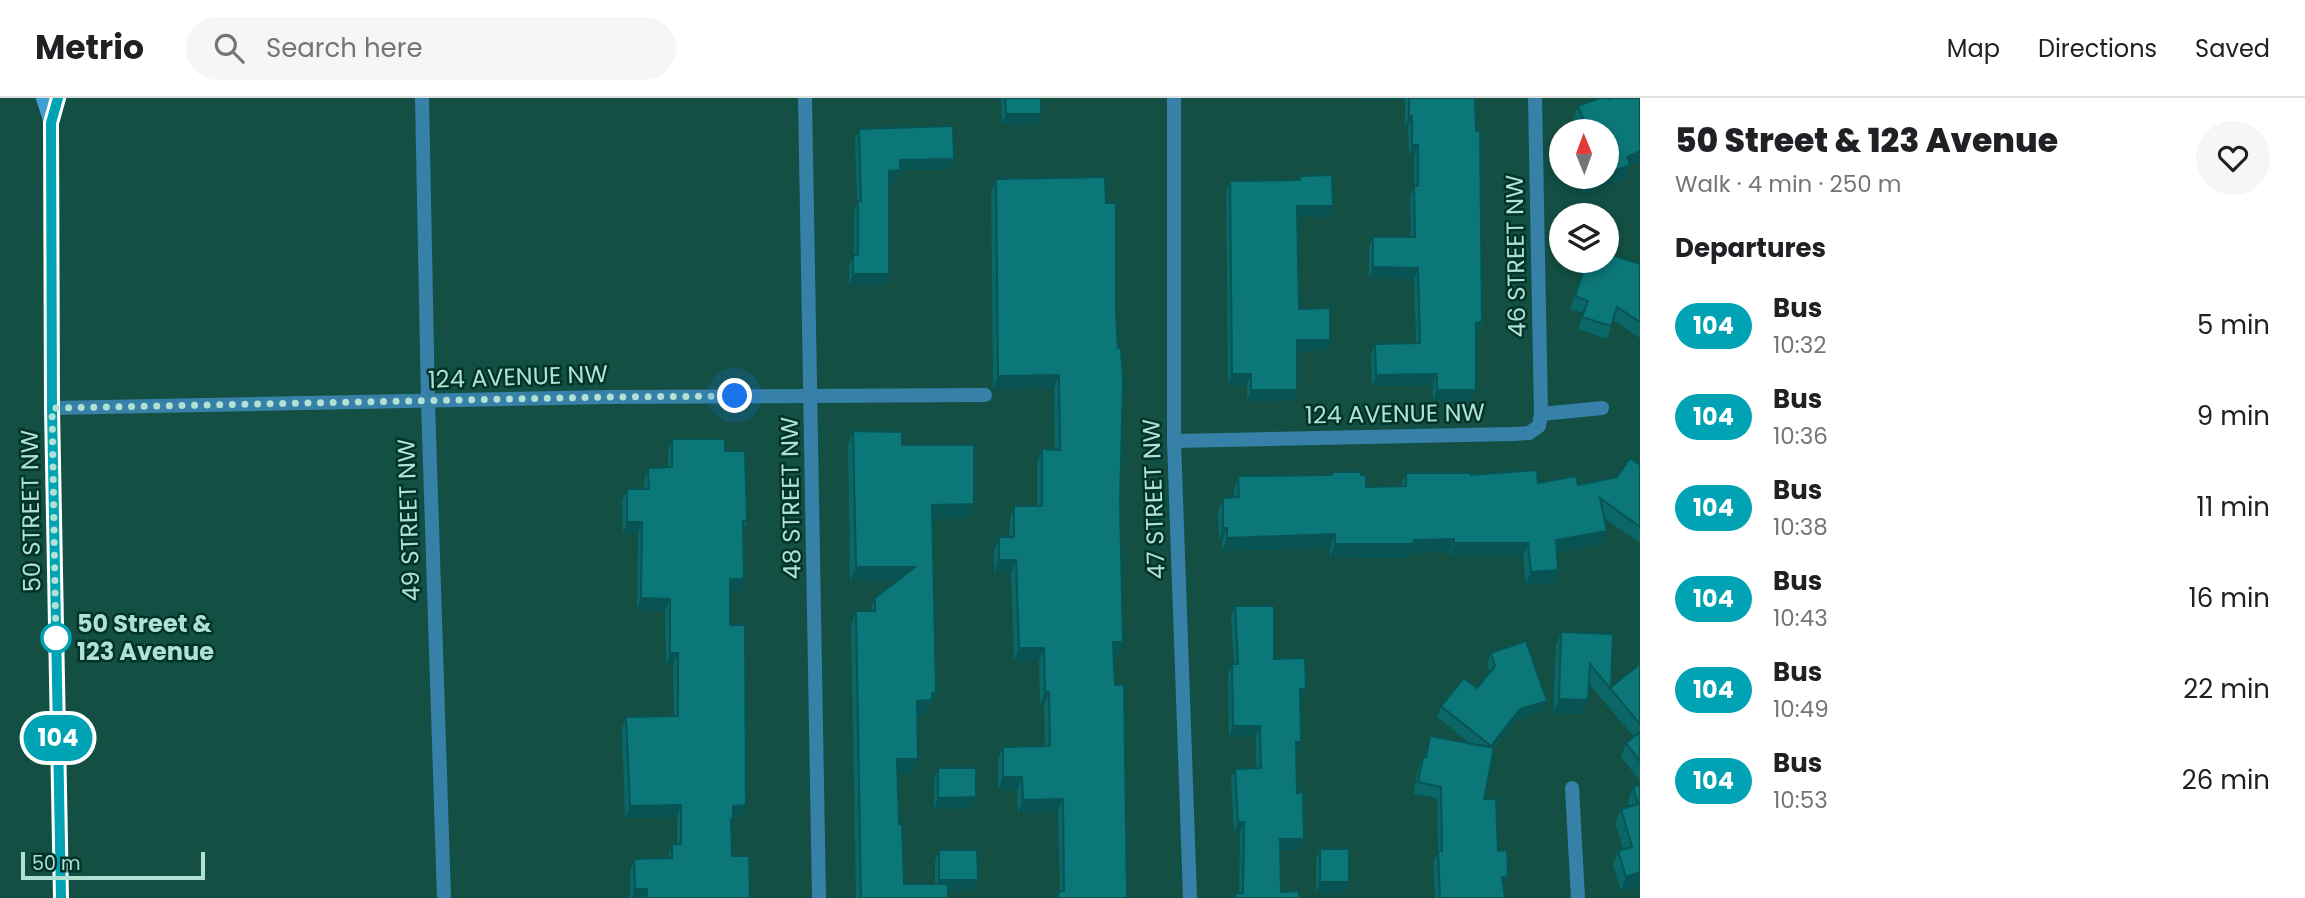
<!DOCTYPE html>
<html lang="en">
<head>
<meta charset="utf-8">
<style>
	:root { --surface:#fff; --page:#f6f6f6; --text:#202124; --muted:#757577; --line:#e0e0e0 }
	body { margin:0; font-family:Poppins,sans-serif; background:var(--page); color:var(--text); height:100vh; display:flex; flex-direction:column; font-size:26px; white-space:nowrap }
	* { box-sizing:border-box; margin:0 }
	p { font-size:23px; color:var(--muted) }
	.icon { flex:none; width:38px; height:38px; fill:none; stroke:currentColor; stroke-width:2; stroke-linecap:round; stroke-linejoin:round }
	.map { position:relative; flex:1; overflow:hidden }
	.sheet { display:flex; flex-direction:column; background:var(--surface); width:665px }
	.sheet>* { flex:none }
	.badge { padding:0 14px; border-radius:23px; font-size:24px; line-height:46px }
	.needle { width:46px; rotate:359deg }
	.buttons { position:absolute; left:1549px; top:21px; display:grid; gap:14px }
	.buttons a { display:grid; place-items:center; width:70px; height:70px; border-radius:50%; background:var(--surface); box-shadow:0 4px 10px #0003; font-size:35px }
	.scale { position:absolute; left:21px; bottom:18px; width:184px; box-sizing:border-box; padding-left:7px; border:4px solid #b1e1d3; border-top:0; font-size:19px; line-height:24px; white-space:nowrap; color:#b1e1d3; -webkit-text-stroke:5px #013329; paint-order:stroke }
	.you { position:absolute; width:35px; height:35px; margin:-18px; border:5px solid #fff; border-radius:50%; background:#1a73e8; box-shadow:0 0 0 10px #1a73e833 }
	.map>.badge { position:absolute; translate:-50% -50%; box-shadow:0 0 0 4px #fff }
	h2 { padding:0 35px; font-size:26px; line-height:63px }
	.round { display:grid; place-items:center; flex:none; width:74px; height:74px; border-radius:37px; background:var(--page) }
	.headline { display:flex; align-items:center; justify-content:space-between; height:119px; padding:0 35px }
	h1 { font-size:33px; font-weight:800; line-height:52px }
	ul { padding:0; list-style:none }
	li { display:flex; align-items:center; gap:21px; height:91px; padding:0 35px }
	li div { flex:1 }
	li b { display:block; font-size:26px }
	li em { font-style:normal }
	li .badge { min-width:77px; font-weight:700; text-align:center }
	header { display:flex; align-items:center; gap:42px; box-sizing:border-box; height:98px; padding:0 35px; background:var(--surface); border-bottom:2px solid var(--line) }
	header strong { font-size:33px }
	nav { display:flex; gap:38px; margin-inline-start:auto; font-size:24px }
	.search { width:490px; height:63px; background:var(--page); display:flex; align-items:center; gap:18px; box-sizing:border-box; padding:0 24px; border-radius:38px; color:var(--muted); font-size:26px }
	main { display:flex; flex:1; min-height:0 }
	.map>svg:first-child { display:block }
</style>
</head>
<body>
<header>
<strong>Metrio</strong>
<div class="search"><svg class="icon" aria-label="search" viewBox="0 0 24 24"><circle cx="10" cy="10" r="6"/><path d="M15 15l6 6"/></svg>Search here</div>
<nav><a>Map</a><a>Directions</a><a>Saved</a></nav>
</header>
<main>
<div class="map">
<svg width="1640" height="800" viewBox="0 0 1640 800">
	<rect width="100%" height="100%" fill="#134f43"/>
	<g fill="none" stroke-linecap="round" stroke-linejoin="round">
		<!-- minor -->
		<g stroke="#3781a9" stroke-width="14">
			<polyline points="422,0 428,304 444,800"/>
			<polyline points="805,0 819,800"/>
			<polyline points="1174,0 1174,343 1190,800"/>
			<polyline points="1535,0 1541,316"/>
			<polyline points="52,310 607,299 985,297"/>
			<polyline points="1174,343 1512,336 1529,335 1539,328 1541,316 1602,310"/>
			<polyline points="1572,690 1578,800"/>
		</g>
		<!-- secondary -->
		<g stroke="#419fd2" stroke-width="14">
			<polyline points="43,0 51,25 52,310 61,800"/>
			<polyline points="51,24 58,0"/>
		</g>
	</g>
	<!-- wall -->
	<g fill="#0a6667">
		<polygon points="1001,0 1041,0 1037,27 1002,27"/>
		<polygon points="1363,0 1475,0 1482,224 1478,235 1476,235 1472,303 1433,303 1433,287 1372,288 1371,256 1375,246 1416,245 1414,181 1369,180 1369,150 1373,139 1411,139 1410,99 1414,88 1414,57 1409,57 1408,29 1405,29 1405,1 1363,2"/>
		<polygon points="1600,0 1609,0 1609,1 1611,0 1640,0 1640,64 1629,69 1625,80 1584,96 1578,79 1606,79 1606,33 1578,33 1573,22 1578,8"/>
		<polygon points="859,31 950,72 900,72 896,83 889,83 885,187 849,187 849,168 854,157 854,114 857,105 855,42"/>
		<polygon points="1300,78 1329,119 1298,119 1299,211 1326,253 1297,253 1293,303 1247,303 1247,287 1228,287 1226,93 1230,83 1298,82"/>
		<polygon points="996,81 1106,105 1116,217 1123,544 1119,557 1114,557 1127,800 1056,800 1058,794 1060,794 1058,714 1018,715 1017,692 998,692 998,662 1003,649 1045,648 1044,607 1040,607 1039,563 1014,563 1011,475 994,475 994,452 999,439 1009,439 1010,421 1014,408 1037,408 1037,365 1042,351 1055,352 1054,290 993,291 991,94"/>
		<polygon points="1586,163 1640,166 1640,240 1613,222 1607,241 1578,231 1583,215 1570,211"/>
		<polygon points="853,333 902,347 969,420 933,421 936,595 931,609 929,609 927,616 917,617 918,661 913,675 897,675 899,726 904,786 935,786 935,763 939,752 978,782 974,792 948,793 948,800 856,800 851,527 856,513 870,513 875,500 897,483 850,483 848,347"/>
		<polygon points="672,341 725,353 747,423 743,434 744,481 740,493 730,493 730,527 742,719 733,720 731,726 732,758 750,800 630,800 630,773 634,761 668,760 672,746 677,746 677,719 625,720 622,631 626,619 674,619 673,567 666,567 665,513 637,512 638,436 623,436 622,403 627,391 644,391 644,382 648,370 668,370 668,353"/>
		<polygon points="1640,367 1640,445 1604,420 1602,446 1557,454 1554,485 1526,487 1523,458 1449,458 1449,454 1411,455 1409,460 1330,459 1330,450 1222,453 1222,443 1219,443 1218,413 1223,400 1234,399 1234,392 1238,378 1331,377 1332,374 1361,377 1366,389 1401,388 1406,375 1471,377 1538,385 1578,387 1617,379"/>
		<polygon points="1235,508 1274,561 1306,591 1302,602 1300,602 1296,655 1301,751 1280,752 1281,794 1299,800 1234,800 1235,795 1239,795 1240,735 1234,735 1231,681 1235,671 1256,670 1256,638 1229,639 1228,577 1232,566 1234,566 1231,519"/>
		<polygon points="1561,534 1611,589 1640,566 1640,683 1621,659 1626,645 1634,639 1589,586 1583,616 1553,615 1556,548"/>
		<polygon points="1491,555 1543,613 1516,622 1494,650 1484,701 1498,753 1505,800 1435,800 1433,765 1438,753 1437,700 1413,696 1418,671 1423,659 1424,659 1430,638 1471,646 1437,619 1441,608 1477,590 1490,574 1487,566"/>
		<polygon points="938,670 972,710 934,711 934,681"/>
		<polygon points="1640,687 1640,787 1621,793 1613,767 1618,753 1623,751 1615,725 1621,711 1629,708 1628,703 1633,689"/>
		<polygon points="1320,751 1345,795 1316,795 1316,762"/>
	</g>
	<!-- shaded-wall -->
	<g fill="#085354">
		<polygon points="1364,0 1406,0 1405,1 1363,2"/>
		<polygon points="1006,16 1041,16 1037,27 1002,27"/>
		<polygon points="1409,18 1412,18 1408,29 1405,29"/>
		<polygon points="1412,47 1418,47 1414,57 1409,57"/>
		<polygon points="1640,53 1640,64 1629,69 1625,80 1584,96 1589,82 1598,79 1606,79 1606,76 1627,59"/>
		<polygon points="954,61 950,72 900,72 896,83 885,83 889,73 900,62"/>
		<polygon points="1297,108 1333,108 1329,119 1293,119"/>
		<polygon points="1373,169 1418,170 1414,181 1369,180"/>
		<polygon points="853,176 889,176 885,187 849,187"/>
		<polygon points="1482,224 1478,235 1472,235 1476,225"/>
		<polygon points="1297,242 1330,242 1326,253 1293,253"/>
		<polygon points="1232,276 1251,276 1247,287 1228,287"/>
		<polygon points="1437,276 1433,287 1372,288 1376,277"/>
		<polygon points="1059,277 1054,290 993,291 998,278"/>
		<polygon points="1251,292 1297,292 1293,303 1247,303"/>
		<polygon points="1437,292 1476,292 1472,303 1433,303"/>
		<polygon points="974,406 969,420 927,421 932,407"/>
		<polygon points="627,424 642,424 638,436 623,436"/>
		<polygon points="1223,430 1227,430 1222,443 1219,443"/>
		<polygon points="1607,433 1602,446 1551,456 1556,442"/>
		<polygon points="1335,436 1330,450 1222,453 1227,440"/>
		<polygon points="1454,441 1449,454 1411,455 1409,460 1330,459 1335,446 1414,442"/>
		<polygon points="1454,445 1528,445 1523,458 1449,458"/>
		<polygon points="999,462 1016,462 1011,475 994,475"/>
		<polygon points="856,469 915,469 910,483 850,483"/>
		<polygon points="1558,472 1554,485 1526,487 1531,474"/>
		<polygon points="730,481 744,481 740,493 725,493"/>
		<polygon points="641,500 670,501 665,513 637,512"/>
		<polygon points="1113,544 1123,544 1119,557 1109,557"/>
		<polygon points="1019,550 1044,550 1039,563 1014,563"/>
		<polygon points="670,555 678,555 673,567 666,567"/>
		<polygon points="1300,591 1306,591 1302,602 1296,602"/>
		<polygon points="1045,594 1049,594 1044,607 1040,607"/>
		<polygon points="932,595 936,595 931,609 929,609 927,616 912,617 917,603"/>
		<polygon points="1559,601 1588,602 1583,616 1553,615"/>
		<polygon points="1547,603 1543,613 1516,622 1487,658 1491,648 1520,611"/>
		<polygon points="1233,628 1260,628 1256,638 1229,639"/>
		<polygon points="1296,644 1301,644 1297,655"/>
		<polygon points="897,661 918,661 913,675 892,675"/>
		<polygon points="1003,679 1022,679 1017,692 998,692"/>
		<polygon points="976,699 972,710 934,711 938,700"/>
		<polygon points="1063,701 1058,714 1018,715 1023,702"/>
		<polygon points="681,707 677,719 625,720 630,708"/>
		<polygon points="746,707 742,719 729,720 733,708"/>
		<polygon points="1238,724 1244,724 1240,735 1234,735"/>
		<polygon points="1280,741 1304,741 1301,751 1276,752"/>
		<polygon points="1640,774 1640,787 1621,793 1626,779"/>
		<polygon points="1508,778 1504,790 1502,779"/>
		<polygon points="939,782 978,782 974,792 935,793"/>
		<polygon points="1320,784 1349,784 1345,795 1316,795"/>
		<polygon points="635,791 647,791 644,800 632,800"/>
	</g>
	<!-- building -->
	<g fill="#0c7778" stroke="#085354" stroke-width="2">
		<polygon points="1005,0 1041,0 1041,16 1006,16"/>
		<polygon points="1409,0 1475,0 1476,33 1480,33 1482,224 1476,225 1476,292 1437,292 1437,276 1376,277 1375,246 1420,245 1418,170 1373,169 1373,139 1415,139 1414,88 1418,88 1418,47 1412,47 1412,18 1409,18"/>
		<polygon points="1600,0 1609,0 1609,1 1611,0 1640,0 1640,53 1627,59 1630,67 1606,76 1606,33 1588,33 1578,8"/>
		<polygon points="953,28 954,61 900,62 900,72 889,73 889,176 853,176 853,157 858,157 858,103 861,103 859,31"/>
		<polygon points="1332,77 1333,108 1297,108 1299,211 1330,210 1330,242 1297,242 1297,292 1251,292 1251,276 1232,276 1230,83 1300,82 1300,78"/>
		<polygon points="1105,79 1106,105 1116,105 1116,217 1118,250 1121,250 1123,282 1120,405 1123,544 1113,544 1115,587 1124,587 1127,800 1058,800 1058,794 1064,793 1063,701 1023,702 1022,679 1003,679 1003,649 1050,648 1049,594 1045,594 1044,550 1019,550 1016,462 999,462 999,439 1014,439 1014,408 1042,408 1042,351 1060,352 1059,277 998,278 996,81"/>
		<polygon points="1588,79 1598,79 1589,82"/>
		<polygon points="1606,155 1640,166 1640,224 1617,209 1611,228 1582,219 1588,203 1575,198 1587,163 1606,163"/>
		<polygon points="853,333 902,334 902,347 974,347 974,406 932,407 936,595 932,595 932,602 917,603 918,661 897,661 899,726 902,726 904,786 948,786 948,800 861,800 856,513 875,513 875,500 915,469 856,469"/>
		<polygon points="672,341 725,341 725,353 745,353 747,423 743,423 744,481 730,481 730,527 745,527 746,707 733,708 733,721 731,721 732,758 749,758 750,800 647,800 647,791 635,791 634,761 672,760 672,746 681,746 681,707 630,708 626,619 678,618 678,555 670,555 670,501 641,500 642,424 627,424 627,391 649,391 648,370 672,369"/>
		<polygon points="1630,360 1640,367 1640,429 1600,400 1607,433 1556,442 1558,472 1531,474 1528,445 1454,445 1454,441 1414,442 1414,446 1335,446 1335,436 1227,440 1227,430 1223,430 1223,400 1239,399 1238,378 1332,377 1332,374 1361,374 1361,377 1366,377 1366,389 1406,388 1406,375 1471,375 1471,377 1537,372 1538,385 1576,378 1578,387 1617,379"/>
		<polygon points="1235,508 1274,508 1274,561 1305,560 1306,591 1300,591 1301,644 1296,644 1297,695 1303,694 1304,741 1280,741 1281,794 1299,793 1299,800 1236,800 1235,795 1243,795 1244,724 1238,724 1235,671 1261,670 1260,628 1233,628 1232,566 1238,566"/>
		<polygon points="1561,534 1613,536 1611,589 1640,566 1640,626 1590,566 1588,602 1559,601"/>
		<polygon points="1526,543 1547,603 1520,611 1491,648 1441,608 1464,580 1477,590 1495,568 1491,555"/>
		<polygon points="1640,634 1640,663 1626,645"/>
		<polygon points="1430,638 1494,650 1484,701 1496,701 1498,753 1507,752 1508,778 1502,779 1505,800 1440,800 1438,753 1442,753 1441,689 1418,684 1423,659 1426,659"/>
		<polygon points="938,670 976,670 976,699 938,700"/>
		<polygon points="1640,687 1640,774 1626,779 1618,753 1632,749 1621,711 1638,706 1633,689"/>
		<rect x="1320" y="751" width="29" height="33"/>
		<polygon points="939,752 977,752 978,782 939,782"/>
	</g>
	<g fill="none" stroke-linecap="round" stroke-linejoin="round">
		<!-- line casing -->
		<g stroke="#fff" stroke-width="16">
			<polyline id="line" points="58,0 51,25 52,310 61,800"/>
		</g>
		<!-- line -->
		<use href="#line" stroke="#00a3b4" stroke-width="10"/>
		<!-- walk -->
		<polyline stroke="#b1e1d3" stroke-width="7" stroke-dasharray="0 12.6" points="56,540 56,549 52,310 607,299 735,298"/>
	</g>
	<!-- markers -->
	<circle fill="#fff" stroke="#00a3b4" stroke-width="3.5" cx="56" cy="540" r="14"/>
	<g text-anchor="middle" stroke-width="5" stroke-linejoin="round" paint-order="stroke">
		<!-- street labels -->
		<g font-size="24" fill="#b1e1d3" stroke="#013329">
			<text transform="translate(1516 158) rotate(-91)" y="8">46 STREET NW</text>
			<text transform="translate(518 279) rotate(-2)" y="8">124 AVENUE NW</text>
			<text transform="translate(1395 316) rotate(-1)" y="8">124 AVENUE NW</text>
			<text transform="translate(791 400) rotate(-91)" y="8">48 STREET NW</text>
			<text transform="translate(1154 401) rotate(-92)" y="8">47 STREET NW</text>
			<text transform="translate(31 413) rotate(-91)" y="8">50 STREET NW</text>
			<text transform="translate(409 422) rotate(-92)" y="8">49 STREET NW</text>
		</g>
		<!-- stop labels -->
		<g font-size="24" font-weight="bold" fill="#b1e1d3" stroke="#013329" text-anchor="start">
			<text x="77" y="534">50 Street &amp;<tspan x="77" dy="28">123 Avenue</tspan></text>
		</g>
	</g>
</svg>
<div class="buttons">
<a><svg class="needle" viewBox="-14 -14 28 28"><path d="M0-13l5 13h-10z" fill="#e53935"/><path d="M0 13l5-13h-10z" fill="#757577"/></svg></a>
<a><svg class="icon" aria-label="layers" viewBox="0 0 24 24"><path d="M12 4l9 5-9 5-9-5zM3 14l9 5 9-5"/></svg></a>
</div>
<div class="scale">50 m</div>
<div class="you" style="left:735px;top:298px"></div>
<b class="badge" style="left:58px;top:640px;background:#00a3b4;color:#fff">104</b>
</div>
<section class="sheet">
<div class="headline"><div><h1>50 Street &amp; 123 Avenue</h1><p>Walk · 4 min · 250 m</p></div><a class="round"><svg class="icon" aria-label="heart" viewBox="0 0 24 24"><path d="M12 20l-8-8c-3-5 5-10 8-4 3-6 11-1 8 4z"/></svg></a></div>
<h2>Departures</h2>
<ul>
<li><span class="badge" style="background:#00a3b4;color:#fff">104</span><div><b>Bus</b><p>10:32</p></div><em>5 min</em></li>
<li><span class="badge" style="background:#00a3b4;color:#fff">104</span><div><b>Bus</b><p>10:36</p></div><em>9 min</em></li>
<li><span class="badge" style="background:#00a3b4;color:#fff">104</span><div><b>Bus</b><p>10:38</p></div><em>11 min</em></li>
<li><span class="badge" style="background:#00a3b4;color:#fff">104</span><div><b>Bus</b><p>10:43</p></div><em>16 min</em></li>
<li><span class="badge" style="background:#00a3b4;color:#fff">104</span><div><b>Bus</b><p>10:49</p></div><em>22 min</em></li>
<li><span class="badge" style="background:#00a3b4;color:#fff">104</span><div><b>Bus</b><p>10:53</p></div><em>26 min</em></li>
</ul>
</section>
</main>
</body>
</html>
